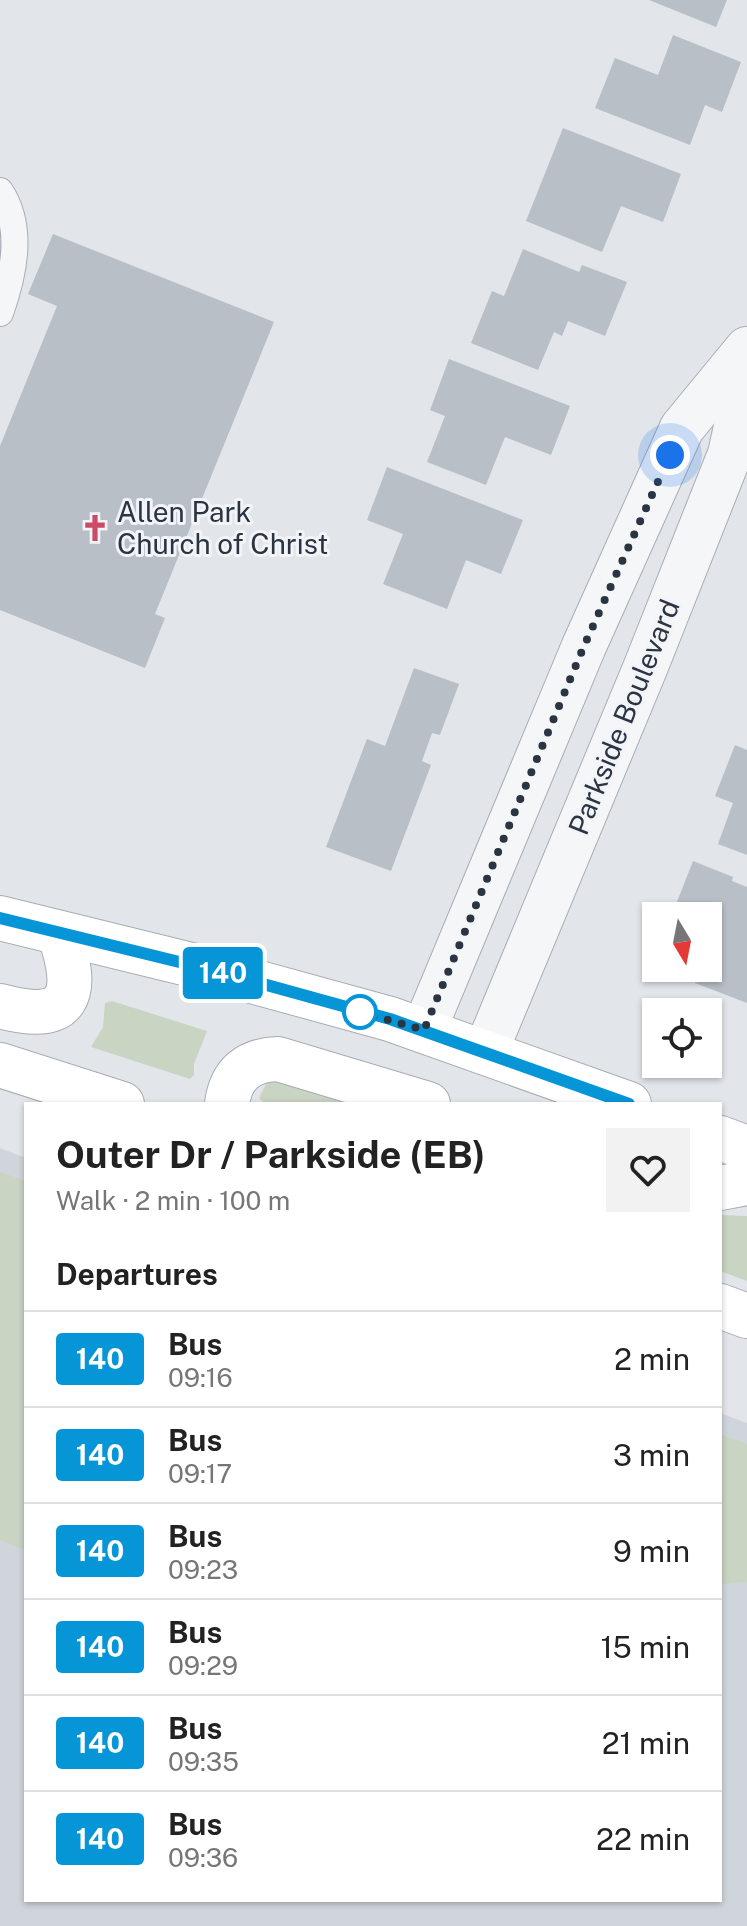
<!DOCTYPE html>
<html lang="en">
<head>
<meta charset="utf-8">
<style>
	:root { --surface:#fff; --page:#f2f2f2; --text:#222; --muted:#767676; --line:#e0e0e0 }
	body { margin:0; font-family:"Public Sans",sans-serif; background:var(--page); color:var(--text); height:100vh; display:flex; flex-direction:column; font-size:30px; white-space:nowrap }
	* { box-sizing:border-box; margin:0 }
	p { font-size:26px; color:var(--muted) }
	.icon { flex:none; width:44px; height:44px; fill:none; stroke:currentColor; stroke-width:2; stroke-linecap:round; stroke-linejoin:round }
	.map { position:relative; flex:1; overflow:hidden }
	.sheet { position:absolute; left:24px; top:1102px; width:698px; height:800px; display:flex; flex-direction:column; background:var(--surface); border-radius:0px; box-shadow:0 2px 6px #0004 }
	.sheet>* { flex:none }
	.badge { padding:0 16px; border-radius:6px; font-size:28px; line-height:52px }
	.needle { width:52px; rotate:170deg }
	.tools { position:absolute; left:642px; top:902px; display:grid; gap:16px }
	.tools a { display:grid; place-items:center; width:80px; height:80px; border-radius:0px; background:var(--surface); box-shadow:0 2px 6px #0004; font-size:40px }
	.you { position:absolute; width:40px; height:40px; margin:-20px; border:6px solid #fff; border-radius:50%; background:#1a73e8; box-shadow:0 0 0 12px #1a73e833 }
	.map>.badge { position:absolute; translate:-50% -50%; box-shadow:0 0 0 4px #fff }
	h2 { padding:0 32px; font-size:30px; line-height:72px }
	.round { display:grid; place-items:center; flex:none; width:84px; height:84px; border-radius:0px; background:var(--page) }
	.overview { display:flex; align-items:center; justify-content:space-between; height:136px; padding:0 32px }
	h1 { font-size:38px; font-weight:700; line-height:60px }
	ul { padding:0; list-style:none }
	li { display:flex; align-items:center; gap:24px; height:96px; padding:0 32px; border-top:2px solid var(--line) }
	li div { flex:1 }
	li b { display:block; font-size:30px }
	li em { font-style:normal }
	li .badge { min-width:88px; font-weight:700; text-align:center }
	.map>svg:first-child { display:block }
</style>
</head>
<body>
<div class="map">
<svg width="747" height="1926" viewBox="0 0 747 1926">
	<rect width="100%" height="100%" fill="#e2e6ea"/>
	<!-- built -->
	<polygon fill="#d0d5dc" points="0,1148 26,1158 26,1900 720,1900 720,1413 747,1423 747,1926 0,1926"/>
	<!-- green -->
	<g fill="#c9d4c3">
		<polygon points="112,1001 207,1031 194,1064 194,1075 190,1079 91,1047 103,1027 105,1003"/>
		<polygon points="281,1078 368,1104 265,1104 259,1098 266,1084"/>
		<polygon points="0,1172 26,1181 26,1550 0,1540"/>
		<polygon points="720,1215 747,1216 747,1281 720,1271"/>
		<polygon points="720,1434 747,1444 747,1582 720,1584"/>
	</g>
	<!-- building -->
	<g fill="#b9bfc7">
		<polygon points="649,0 727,0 716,27"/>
		<polygon points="673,35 741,62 722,112 705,105 690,145 595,108 615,58 658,75"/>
		<polygon points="563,128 681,174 663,222 621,206 602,252 526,221"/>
		<polygon points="53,234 274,322 155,614 165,618 145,668 0,610 0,446 57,306 28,294"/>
		<polygon points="523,249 579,272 582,265 627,282 605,336 568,321 562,336 554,332 538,370 471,343 492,291 504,296"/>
		<polygon points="449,359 570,406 551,455 505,437 486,485 427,462 445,416 430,410"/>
		<polygon points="387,467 523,520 501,574 466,560 447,609 383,584 403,534 367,520"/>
		<polygon points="414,668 459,684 440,735 432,733 422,761 431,765 391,871 326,847 367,739 385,746"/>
		<polygon points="735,745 747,750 747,855 718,844 733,803 715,796"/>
		<polygon points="693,861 733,877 732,881 747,887 747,1003 695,983 701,968 708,968 711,945 708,944 708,934 711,927 708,926 708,916 683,916 673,912"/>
	</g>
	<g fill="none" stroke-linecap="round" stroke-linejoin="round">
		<!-- service casing -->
		<g stroke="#a7adb4" stroke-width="28">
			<path id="service" d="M 0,191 C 24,227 14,274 0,313"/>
		</g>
		<!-- minor casing -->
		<g stroke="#a7adb4" stroke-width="46">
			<g id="minor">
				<polyline points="424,1030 584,646 682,428 747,349"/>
				<polyline points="486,1051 646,666 730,454 747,377"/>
			</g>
		</g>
		<!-- secondary casing -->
		<g stroke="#a7adb4" stroke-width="46">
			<g id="secondary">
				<polyline points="0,918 212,970 390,1019 629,1104"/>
				<path d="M 0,1006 C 71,1026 81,994 59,933"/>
				<polyline points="0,1065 122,1104"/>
				<path d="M 227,1104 C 231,1074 248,1060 278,1059 L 428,1104"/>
				<polyline points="720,1138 747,1148"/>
				<polyline points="720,1188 747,1183"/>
				<polyline points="720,1306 747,1316"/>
			</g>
		</g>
		<!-- service -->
		<use href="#service" stroke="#f5f6f8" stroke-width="26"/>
		<!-- minor -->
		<use href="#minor" stroke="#f5f6f8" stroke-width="44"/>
		<!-- secondary -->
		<use href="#secondary" stroke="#fff" stroke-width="44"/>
	</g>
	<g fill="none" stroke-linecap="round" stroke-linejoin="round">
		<!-- line casing -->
		<g stroke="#fff" stroke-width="18">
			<polyline id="line" points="0,918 212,970 390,1019 629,1104"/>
		</g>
		<!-- line -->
		<use href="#line" stroke="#0696d7" stroke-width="12"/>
		<!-- walk -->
		<polyline stroke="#2a3442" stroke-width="8" stroke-dasharray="0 14.4" points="360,1012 424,1030 584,646 670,455"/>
	</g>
	<!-- icons -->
	<defs>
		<g id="church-bare" transform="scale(2.16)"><path d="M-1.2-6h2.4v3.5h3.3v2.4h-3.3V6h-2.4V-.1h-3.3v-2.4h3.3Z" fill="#cb4b66" stroke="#f2f4f7" stroke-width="2.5" paint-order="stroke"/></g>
	</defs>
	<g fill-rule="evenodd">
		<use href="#church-bare" x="95" y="528"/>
	</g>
	<!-- markers -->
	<circle fill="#fff" stroke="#0696d7" stroke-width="4" cx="360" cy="1012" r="16"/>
	<g text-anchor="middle" stroke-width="6" stroke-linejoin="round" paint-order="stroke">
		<!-- poi labels -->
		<g font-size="28" fill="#2a3442" stroke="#f2f4f7" text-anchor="start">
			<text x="117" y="522">Allen Park<tspan x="117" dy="32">Church of Christ</tspan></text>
		</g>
		<!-- street labels -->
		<g font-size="28" fill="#2a3442" stroke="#f2f4f7">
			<text transform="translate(624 717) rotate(-68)" y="10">Parkside Boulevard</text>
		</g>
	</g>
</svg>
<div class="tools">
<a><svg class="needle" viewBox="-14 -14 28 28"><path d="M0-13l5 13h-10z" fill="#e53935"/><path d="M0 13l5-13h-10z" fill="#767676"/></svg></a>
<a><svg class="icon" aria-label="locate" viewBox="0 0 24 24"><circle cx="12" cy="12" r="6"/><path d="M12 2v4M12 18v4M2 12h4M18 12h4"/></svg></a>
</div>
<div class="you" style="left:670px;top:455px"></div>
<b class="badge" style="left:223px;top:973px;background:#0696d7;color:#fff">140</b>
<section class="sheet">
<div class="overview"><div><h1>Outer Dr / Parkside (EB)</h1><p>Walk · 2 min · 100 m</p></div><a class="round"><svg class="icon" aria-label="heart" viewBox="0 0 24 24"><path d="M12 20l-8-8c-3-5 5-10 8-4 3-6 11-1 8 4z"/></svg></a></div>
<h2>Departures</h2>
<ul>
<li><span class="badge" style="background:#0696d7;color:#fff">140</span><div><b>Bus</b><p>09:16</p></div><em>2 min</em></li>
<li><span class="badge" style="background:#0696d7;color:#fff">140</span><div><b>Bus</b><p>09:17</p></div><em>3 min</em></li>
<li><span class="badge" style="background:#0696d7;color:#fff">140</span><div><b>Bus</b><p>09:23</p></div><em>9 min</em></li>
<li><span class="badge" style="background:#0696d7;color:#fff">140</span><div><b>Bus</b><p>09:29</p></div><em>15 min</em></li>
<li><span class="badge" style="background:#0696d7;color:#fff">140</span><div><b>Bus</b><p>09:35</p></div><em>21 min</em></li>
<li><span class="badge" style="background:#0696d7;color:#fff">140</span><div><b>Bus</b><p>09:36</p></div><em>22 min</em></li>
</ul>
</section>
</div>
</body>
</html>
